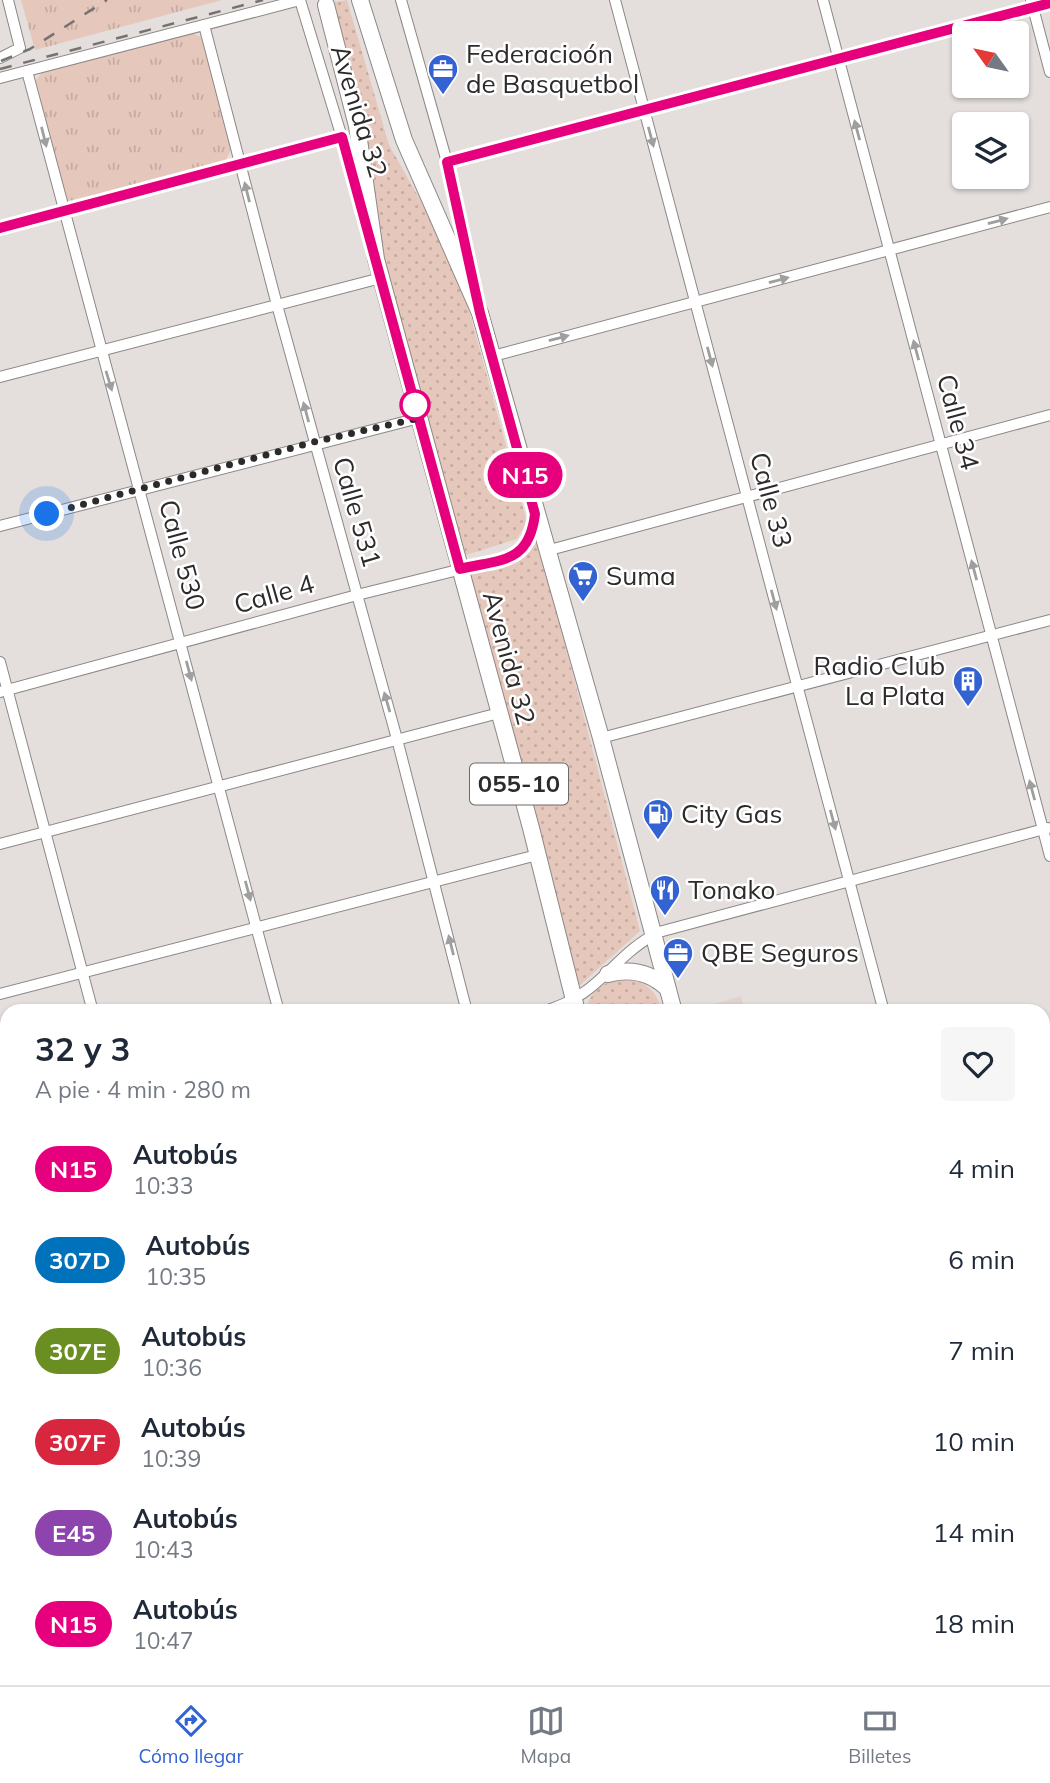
<!DOCTYPE html>
<html lang="es">
<head>
<meta charset="utf-8">
<style>
	:root { --surface:#fff; --page:#f6f6f7; --text:#1f2937; --muted:#747a83; --line:#e0e1e3; --accent:#3363d2 }
	body { margin:0; font-family:Mulish,sans-serif; background:var(--page); color:var(--text); height:100vh; display:flex; flex-direction:column; font-size:26px; white-space:nowrap }
	* { box-sizing:border-box; margin:0 }
	p { font-size:23px; color:var(--muted) }
	.icon { flex:none; width:38px; height:38px; fill:none; stroke:currentColor; stroke-width:2; stroke-linecap:round; stroke-linejoin:round }
	.map { position:relative; flex:1; overflow:hidden }
	.panel { position:absolute; left:0px; top:1004px; width:1050px; height:681px; display:flex; flex-direction:column; background:var(--surface); border-radius:21px 21px 0 0; box-shadow:0 2px 5px #0004 }
	.panel>* { flex:none }
	.badge { padding:0 14px; border-radius:23px; font-size:24px; line-height:46px }
	.needle { width:46px; rotate:303deg }
	.tools { position:absolute; left:952px; top:21px; display:grid; gap:14px }
	.tools a { display:grid; place-items:center; width:77px; height:77px; border-radius:7px; background:var(--surface); box-shadow:0 2px 5px #0004; font-size:35px }
	.you { position:absolute; width:35px; height:35px; margin:-18px; border:5px solid #fff; border-radius:50%; background:#1a73e8; box-shadow:0 0 0 10px #1a73e833 }
	.map>.badge { position:absolute; translate:-50% -50%; box-shadow:0 0 0 4px #fff }
	.round { display:grid; place-items:center; flex:none; width:74px; height:74px; border-radius:7px; background:var(--page) }
	.headline { display:flex; align-items:center; justify-content:space-between; height:119px; padding:0 35px }
	h1 { font-size:33px; font-weight:700; line-height:52px }
	ul { padding:0; list-style:none }
	li { display:flex; align-items:center; gap:21px; height:91px; padding:0 35px }
	li div { flex:1 }
	li b { display:block; font-size:26px }
	li em { font-style:normal }
	li .badge { min-width:77px; font-weight:700; text-align:center }
	.tab-bar { display:flex; justify-content:space-around; align-items:center; height:98px; border-top:2px solid var(--line); background:var(--surface); font-size:19px; color:var(--muted) }
	.tab-bar a { display:grid; justify-items:center; gap:4px }
	.tab-bar .selected { color:var(--accent) }
	.map>svg:first-child { display:block }
</style>
</head>
<body>
<div class="map">
<svg width="1050" height="1685" viewBox="0 0 1050 1685">
	<defs>
		<pattern id="grass-dots" width="8" height="8" patternUnits="userSpaceOnUse" patternTransform="scale(1.75)"><rect width="8" height="8" fill="#e6c7bb"/><path d="M2 2h.1M6 6h.1" fill="none" stroke="#c5aba1" stroke-width="1.8" stroke-linecap="round"/></pattern>
		<pattern id="park-tufts" width="24" height="20" patternUnits="userSpaceOnUse" patternTransform="scale(1.75)"><rect width="24" height="20" fill="#e6c7bb"/><path d="M3 7l-1-3M5 7V3M7 7l1-3M15 17l-1-3M17 17v-4M19 17l1-3" fill="none" stroke="#c5aba1"/></pattern>
	</defs>
	<rect width="100%" height="100%" fill="#e4dfdd"/>
	<!-- built -->
	<polygon fill="#e0d3ce" points="741,996 745,1011 690,1011"/>
	<!-- grass -->
	<g fill="url(#grass-dots)">
		<polygon points="347,0 389,145 456,263 527,522 517,539 466,555 380,251 330,3"/>
		<polygon points="538,541 640,931 580,985 576,985 468,575 521,559"/>
		<path d="M 627,978 C 647,982 657,992 662,1011 L 586,1011 C 589,990 607,979 627,978 Z"/>
		<polygon points="762,1678 839,1678 840,1685 763,1685"/>
	</g>
	<!-- park -->
	<g fill="url(#park-tufts)">
		<polygon points="21,0 222,0 35,50"/>
		<polygon points="192,33 201,37 232,148 225,162 64,202 36,80 42,72"/>
	</g>
	<g fill="none" stroke-linecap="round" stroke-linejoin="round">
		<!-- minor casing -->
		<g stroke="#8c8886" stroke-width="12">
			<g id="minor">
				<polyline points="401,0 447,162 475,289"/>
				<polyline points="615,0 884,1012"/>
				<polyline points="823,0 1050,856"/>
				<polyline points="1031,0 1050,72"/>
				<polyline points="204,25 277,305 397,739 467,1012"/>
				<polyline points="0,58 20,48 8,0"/>
				<polyline points="27,71 279,1012"/>
				<polyline points="0,78 300,0 362,203"/>
				<polyline points="447,162 1050,3"/>
				<polyline points="0,228 342,137"/>
				<polyline points="493,356 1050,207"/>
				<polyline points="0,377 381,278"/>
				<polyline points="0,526 419,418"/>
				<polyline points="546,551 1050,415"/>
				<polyline points="0,662 93,1012"/>
				<path d="M 0,692 L 357,595 L 510,557 C 529,549 533,536 535,517"/>
				<polyline points="601,738 1050,620"/>
				<polyline points="0,844 499,713"/>
				<polyline points="0,994 537,855"/>
				<path d="M 541,1012 C 602,996 611,956 659,932 L 1048,828"/>
				<polyline points="0,1153 7,1151"/>
				<polyline points="1043,1257 1050,1255"/>
				<polyline points="0,1307 7,1305"/>
				<polyline points="1043,1462 1050,1460"/>
				<polyline points="0,1535 7,1533"/>
				<polyline points="1043,1610 1050,1636"/>
				<polyline points="0,1631 7,1657"/>
				<polyline points="1043,1668 1050,1666"/>
				<polyline points="13,1678 15,1685"/>
				<polyline points="426,1678 428,1685"/>
				<polyline points="630,1678 632,1685"/>
				<polyline points="204,1685 228,1678"/>
				<polyline points="285,1685 292,1678"/>
				<polyline points="980,1685 1005,1678"/>
			</g>
		</g>
		<!-- major casing -->
		<g stroke="#8c8886" stroke-width="16">
			<g id="major">
				<polyline points="1043,1036 1050,1034"/>
				<polyline points="1043,1052 1050,1050"/>
				<polyline points="0,1322 7,1320"/>
				<polyline points="0,1345 7,1356"/>
				<polyline points="0,1398 7,1390"/>
			</g>
		</g>
		<!-- highway casing -->
		<g stroke="#8c8886" stroke-width="18">
			<g id="highway">
				<polyline points="360,0 404,140 480,313 601,738 674,1012"/>
				<polyline points="326,5 357,126 376,259 531,828 577,1012"/>
				<path d="M 608,974 C 631,968 650,972 667,988"/>
				<polyline points="757,1678 758,1685"/>
				<polyline points="850,1678 852,1685"/>
			</g>
		</g>
		<!-- minor -->
		<use href="#minor" stroke="#fff" stroke-width="10"/>
		<!-- major -->
		<use href="#major" stroke="#fff" stroke-width="14"/>
		<!-- highway -->
		<use href="#highway" stroke="#fff" stroke-width="16"/>
		<!-- rail -->
		<g stroke="#757271" stroke-width="2.5" stroke-dasharray="12 12" stroke-linecap="butt">
			<polyline points="1,61 30,49 107,0"/>
			<polyline points="0,69 263,0"/>
		</g>
	</g>
	<!-- one-way arrows -->
	<defs><path id="oneway-solid" d="M-6-.8H1V-3.2L6.5 0L1 3.2V.8H-6Z" transform="scale(1.75)"/></defs>
	<g fill="#a09f9f">
		<use href="#oneway-solid" transform="translate(857 130) rotate(-105)"/>
		<use href="#oneway-solid" transform="translate(44 137) rotate(76)"/>
		<use href="#oneway-solid" transform="translate(651 137) rotate(75)"/>
		<use href="#oneway-solid" transform="translate(247 192) rotate(-104)"/>
		<use href="#oneway-solid" transform="translate(998 221) rotate(-15)"/>
		<use href="#oneway-solid" transform="translate(779 280) rotate(-15)"/>
		<use href="#oneway-solid" transform="translate(559 338) rotate(-15)"/>
		<use href="#oneway-solid" transform="translate(916 350) rotate(-105)"/>
		<use href="#oneway-solid" transform="translate(710 357) rotate(75)"/>
		<use href="#oneway-solid" transform="translate(109 381) rotate(73)"/>
		<use href="#oneway-solid" transform="translate(306 412) rotate(-105)"/>
		<use href="#oneway-solid" transform="translate(974 570) rotate(-105)"/>
		<use href="#oneway-solid" transform="translate(774 600) rotate(75)"/>
		<use href="#oneway-solid" transform="translate(189 671) rotate(75)"/>
		<use href="#oneway-solid" transform="translate(387 702) rotate(-106)"/>
		<use href="#oneway-solid" transform="translate(1032 790) rotate(-105)"/>
		<use href="#oneway-solid" transform="translate(833 820) rotate(75)"/>
		<use href="#oneway-solid" transform="translate(248 891) rotate(75)"/>
		<use href="#oneway-solid" transform="translate(451 945) rotate(-104)"/>
	</g>
	<g fill="none" stroke-linecap="round" stroke-linejoin="round">
		<!-- line casing -->
		<g stroke="#fff" stroke-width="16">
			<path id="line" d="M 0,228 L 342,137 L 460,569 C 501,559 529,564 535,514 L 480,313 L 447,162 L 1050,3"/>
		</g>
		<!-- line -->
		<use href="#line" stroke="#e6007e" stroke-width="10"/>
		<!-- walk -->
		<polyline stroke="#2c2a2a" stroke-width="7" stroke-dasharray="0 12.6" points="47,514 314,442 419,418 415,405"/>
	</g>
	<!-- icons -->
	<defs>
		<g id="office-pin" transform="scale(1.575)"><path d="M0 17L-7.5 6A9.5 9.5 0 1 1 7.5 6Z" fill="#3363d2" stroke="#fff"/><path d="M-6-3h4V-5.5h4V-3h4V5H-6ZM-1-4.5V-3h2v-1.5ZM-6 0V1H6V0Z" fill="#fff"/></g>
		<g id="supermarket-pin" transform="scale(1.575)"><path d="M0 17L-7.5 6A9.5 9.5 0 1 1 7.5 6Z" fill="#3363d2" stroke="#fff"/><path d="M-6-5.5h2.5l.6 2H6L4.5 2H-2.5L-4.4-4H-6ZM-1.5 3.2a1.3 1.3 0 1 0 .1 0ZM3 3.2a1.3 1.3 0 1 0 .1 0Z" fill="#fff"/></g>
		<g id="building-pin" transform="scale(1.575)"><path d="M0 17L-7.5 6A9.5 9.5 0 1 1 7.5 6Z" fill="#3363d2" stroke="#fff"/><path d="M-4-6H4V6H1V3H-1V6H-4ZM-2.5-4.3h1.7v1.8h-1.7ZM.8-4.3h1.7v1.8H.8ZM-2.5-1h1.7V.8h-1.7ZM.8-1h1.7V.8H.8Z" fill="#fff"/></g>
		<g id="fuel-pin" transform="scale(1.575)"><path d="M0 17L-7.5 6A9.5 9.5 0 1 1 7.5 6Z" fill="#3363d2" stroke="#fff"/><path d="M-5.5-6h7V0h2V4h1.3V-2.5L3-4.5l.8-.8L6-3V5H2.5V1h-1V6h-7ZM-4.2-4.7v3.2H.2V-4.7Z" fill="#fff"/></g>
		<g id="restaurant-pin" transform="scale(1.575)"><path d="M0 17L-7.5 6A9.5 9.5 0 1 1 7.5 6Z" fill="#3363d2" stroke="#fff"/><path d="M-5-6h1v4h1v-4h1v4h1v-4h1v5L-1.5 .5V6h-2V.5L-5-1ZM5-6V6H3V1.5H1.5Q1.5-4 5-6Z" fill="#fff"/></g>
	</defs>
	<g fill-rule="evenodd">
		<use href="#office-pin" x="443" y="69"/>
		<use href="#supermarket-pin" x="583" y="576"/>
		<use href="#building-pin" x="968" y="681"/>
		<use href="#fuel-pin" x="658" y="814"/>
		<use href="#restaurant-pin" x="665" y="890"/>
		<use href="#office-pin" x="678" y="953"/>
	</g>
	<!-- markers -->
	<circle fill="#fff" stroke="#e6007e" stroke-width="3.5" cx="415" cy="405" r="14"/>
	<g text-anchor="middle" stroke-width="5" stroke-linejoin="round" paint-order="stroke">
		<!-- shield labels -->
		<rect fill="#fff" stroke="#6b6a6a" stroke-width="2" x="470" y="763.5" width="98" height="41" rx="5"/>
		<g font-size="24" font-weight="bold" fill="#2c2a2a">
			<text x="519" y="792">055-10</text>
		</g>
		<!-- poi labels -->
		<g font-size="26" fill="#2c2a2a" stroke="#fff" text-anchor="start">
			<text x="466" y="63">Federacioón<tspan x="466" dy="30">de Basquetbol</tspan></text>
			<text x="606" y="585">Suma</text>
			<text x="945" y="675" text-anchor="end">Radio Club<tspan x="945" dy="30">La Plata</tspan></text>
			<text x="681" y="823">City Gas</text>
			<text x="688" y="899">Tonako</text>
			<text x="701" y="962">QBE Seguros</text>
		</g>
		<!-- street labels -->
		<g font-size="26" fill="#2c2a2a" stroke="#fff">
			<text transform="translate(359 111) rotate(73)" y="9">Avenida 32</text>
			<text transform="translate(958 422) rotate(75)" y="9">Calle 34</text>
			<text transform="translate(771 500) rotate(75)" y="9">Calle 33</text>
			<text transform="translate(357 512) rotate(74)" y="9">Calle 531</text>
			<text transform="translate(182 555) rotate(75)" y="9">Calle 530</text>
			<text transform="translate(274 594) rotate(-16)" y="9">Calle 4</text>
			<text transform="translate(509 658) rotate(75)" y="9">Avenida 32</text>
		</g>
	</g>
</svg>
<div class="tools">
<a><svg class="needle" viewBox="-14 -14 28 28"><path d="M0-13l5 13h-10z" fill="#e53935"/><path d="M0 13l5-13h-10z" fill="#747a83"/></svg></a>
<a><svg class="icon" aria-label="layers" viewBox="0 0 24 24"><path d="M12 4l9 5-9 5-9-5zM3 14l9 5 9-5"/></svg></a>
</div>
<div class="you" style="left:47px;top:514px"></div>
<b class="badge" style="left:525px;top:475px;background:#e6007e;color:#fff">N15</b>
<section class="panel">
<div class="headline"><div><h1>32 y 3</h1><p>A pie · 4 min · 280 m</p></div><a class="round"><svg class="icon" aria-label="heart" viewBox="0 0 24 24"><path d="M12 20l-8-8c-3-5 5-10 8-4 3-6 11-1 8 4z"/></svg></a></div>
<ul>
<li><span class="badge" style="background:#e6007e;color:#fff">N15</span><div><b>Autobús</b><p>10:33</p></div><em>4 min</em></li>
<li><span class="badge" style="background:#0072bc;color:#fff">307D</span><div><b>Autobús</b><p>10:35</p></div><em>6 min</em></li>
<li><span class="badge" style="background:#6b8e23;color:#fff">307E</span><div><b>Autobús</b><p>10:36</p></div><em>7 min</em></li>
<li><span class="badge" style="background:#d7263d;color:#fff">307F</span><div><b>Autobús</b><p>10:39</p></div><em>10 min</em></li>
<li><span class="badge" style="background:#8e44ad;color:#fff">E45</span><div><b>Autobús</b><p>10:43</p></div><em>14 min</em></li>
<li><span class="badge" style="background:#e6007e;color:#fff">N15</span><div><b>Autobús</b><p>10:47</p></div><em>18 min</em></li>
</ul>
</section>
</div>
<nav class="tab-bar">
<a class="selected"><svg class="icon" aria-label="directions" viewBox="0 0 24 24"><path d="M12 3l9 9-9 9-9-9zM9 14v-3h6M13 9l2 2-2 2"/></svg>Cómo llegar</a>
<a><svg class="icon" aria-label="map" viewBox="0 0 24 24"><path d="M3 6l6-2 6 2 6-2v14l-6 2-6-2-6 2zM9 4v14M15 6v14"/></svg>Mapa</a>
<a><svg class="icon" aria-label="tickets" viewBox="0 0 24 24"><path d="M3 7h18v10H3zM15 7v10"/></svg>Billetes</a>
</nav>
</body>
</html>
